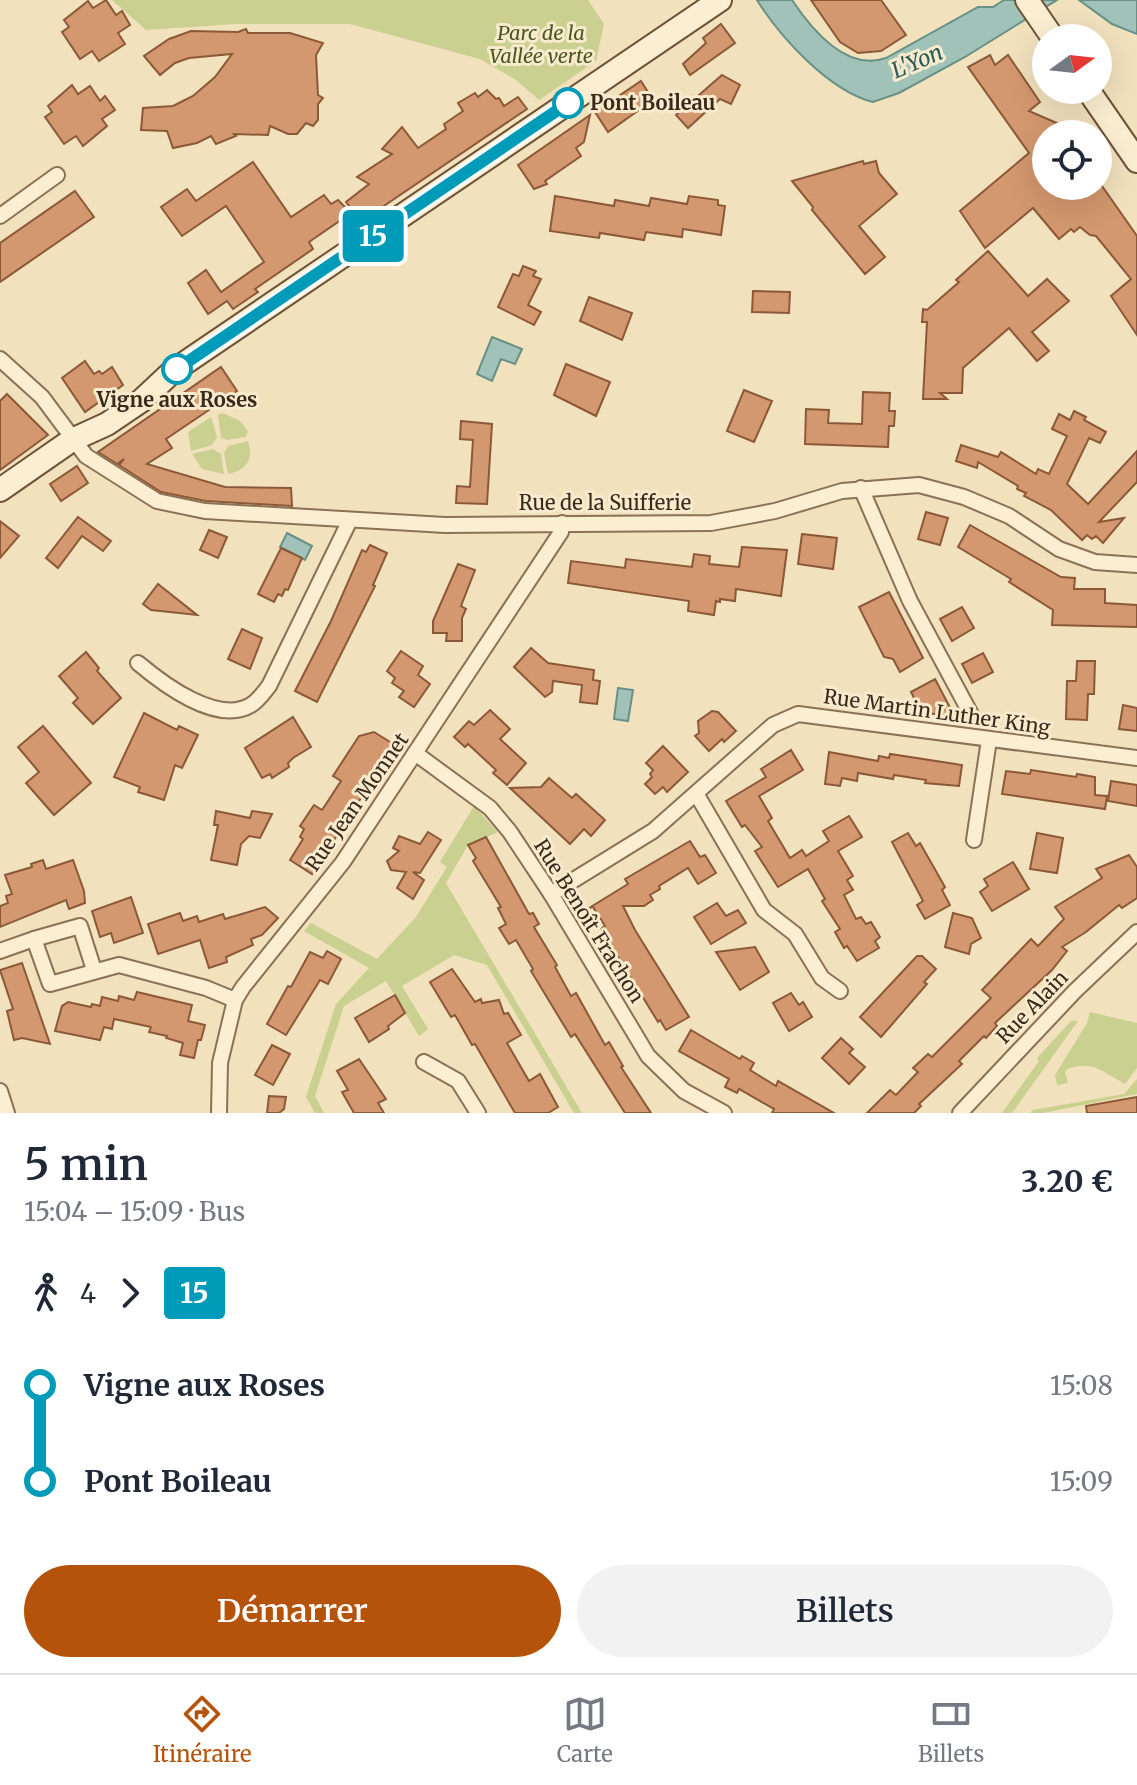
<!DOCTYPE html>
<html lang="fr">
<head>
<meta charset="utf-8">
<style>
	:root { --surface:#fff; --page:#f2f2f3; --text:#1f2937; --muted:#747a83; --line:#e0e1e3; --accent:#b45309 }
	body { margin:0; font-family:Merriweather,serif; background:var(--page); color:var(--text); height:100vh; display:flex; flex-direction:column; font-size:30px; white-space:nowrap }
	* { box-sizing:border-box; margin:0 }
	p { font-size:26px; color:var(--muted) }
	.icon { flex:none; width:44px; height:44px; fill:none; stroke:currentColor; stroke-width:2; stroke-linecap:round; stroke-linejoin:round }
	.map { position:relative; height:1113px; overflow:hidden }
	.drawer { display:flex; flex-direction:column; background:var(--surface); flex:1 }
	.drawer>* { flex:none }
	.badge { padding:0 16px; border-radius:6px; font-size:28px; line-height:52px }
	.needle { width:52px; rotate:75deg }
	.buttons { position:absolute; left:1032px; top:24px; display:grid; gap:16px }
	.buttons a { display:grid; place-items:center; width:80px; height:80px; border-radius:50%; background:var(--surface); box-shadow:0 8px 32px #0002; font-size:40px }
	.map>.badge { position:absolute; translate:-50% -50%; box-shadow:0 0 0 4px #fff }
	.legs { display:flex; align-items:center; gap:12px; height:88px; padding:0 24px; font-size:26px }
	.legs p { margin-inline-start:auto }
	.headline { display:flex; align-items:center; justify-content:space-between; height:136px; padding:0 24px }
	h1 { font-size:44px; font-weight:600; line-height:60px }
	.cta { display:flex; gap:16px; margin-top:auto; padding:16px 24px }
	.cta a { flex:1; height:92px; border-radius:48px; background:var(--accent); color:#fff; font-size:32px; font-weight:600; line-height:92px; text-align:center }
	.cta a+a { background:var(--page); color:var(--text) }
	ul { padding:0 24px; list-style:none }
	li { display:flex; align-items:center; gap:28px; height:96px; font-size:30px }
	li i { display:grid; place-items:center; width:12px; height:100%; margin:0 10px; background:currentColor }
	li i::after { content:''; width:20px; height:20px; margin:-10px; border:6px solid; border-radius:50%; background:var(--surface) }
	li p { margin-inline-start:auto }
	li:first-child i { background:linear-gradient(#0000 50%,currentColor 0) }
	li:last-child i { background:linear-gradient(currentColor 50%,#0000 0) }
	.dock { display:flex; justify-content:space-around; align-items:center; height:112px; border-top:2px solid var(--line); background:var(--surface); font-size:22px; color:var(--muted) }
	.dock a { display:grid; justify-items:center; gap:4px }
	.dock .selected { color:var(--accent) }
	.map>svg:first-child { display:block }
</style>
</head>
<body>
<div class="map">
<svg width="1137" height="1113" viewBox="0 0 1137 1113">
	<rect width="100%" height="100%" fill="#f2e1bd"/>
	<!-- green -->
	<g fill="#cad090">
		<polygon points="112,0 588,0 604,24 596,61 539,100 516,80 480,59 350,24 236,24 146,30"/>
		<polygon points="223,413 240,421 248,431 246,437 227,440 221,438 218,415"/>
		<polygon points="211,417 217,437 212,445 191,451 188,432"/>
		<path d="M 248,441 C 254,460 246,470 228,474 L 224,453 L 228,446 Z"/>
		<polygon points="213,449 221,454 224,474 202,469 192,454"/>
		<polygon points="474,806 498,832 468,845 446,883 582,1113 574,1113 487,965 454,955 402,986 428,1029 419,1036 386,981 344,1006 315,1096 324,1113 315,1113 306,1097 336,1004 369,968 304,931 311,923 377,959 416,917 447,867 440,862"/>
		<path d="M 1090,1012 L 1137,1023 L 1137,1068 L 1125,1084 C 1102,1072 1094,1060 1067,1069 L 1065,1072 L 1068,1083 L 1057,1085 L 1055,1075 L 1087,1023 Z"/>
		<polygon points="1071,1021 1078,1021 1012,1113 1002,1113 1039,1061 1037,1058"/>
		<polygon points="1137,1079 1137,1094 1043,1113 1030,1113 1033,1110 1124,1094"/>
	</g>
	<!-- water -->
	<g fill="#a1c2b8" stroke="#689186" stroke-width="2">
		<path d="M 757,0 L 792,0 C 812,30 846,72 886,58 L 978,7 L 993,7 L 1004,0 L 1057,0 L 965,57 L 899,93 L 873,102 C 829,91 780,37 757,0 Z"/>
		<polygon points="1079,0 1137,0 1137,34 1112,24"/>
		<polygon points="492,337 522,349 515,364 501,359 492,381 477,374"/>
		<polygon points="287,533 312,546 305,560 280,547"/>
		<polygon points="618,688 633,690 628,721 614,719"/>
	</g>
	<!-- building -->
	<g fill="#d3986f" stroke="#8c5938" stroke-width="2">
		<polygon points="106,0 116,15 122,11 130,25 118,33 125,44 99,61 92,51 80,59 62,32 69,27 64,20 88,1 93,8"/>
		<polygon points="811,0 881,0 906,35 881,51 858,53 840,42"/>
		<polygon points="721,24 735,43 690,75 683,64 706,43 703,38"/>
		<polygon points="246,29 248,33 290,33 323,43 316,55 318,95 323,98 318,104 318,120 313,126 306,123 297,134 288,134 270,126 268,135 234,134 236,136 216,144 211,136 197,143 173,148 167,131 141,130 143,108 173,106 193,96 215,77 232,54 189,58 175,63 160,75 144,56 169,39 191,31 238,32"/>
		<polygon points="990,55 995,65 1008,55 1040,102 1029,111 1082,134 1046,134 1046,186 1102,186 1137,236 1137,335 1111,296 1131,279 1096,236 1090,235 1080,227 1074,232 1071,229 1059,239 1033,208 985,248 960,211 1029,153 968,67"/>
		<polygon points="722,75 740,85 731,104 720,99 688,128 676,115"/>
		<polygon points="641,81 653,100 608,132 595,112"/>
		<polygon points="72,85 78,94 90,86 100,101 105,96 115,110 102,119 107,126 83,146 76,136 64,144 45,117 52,112 48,106"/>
		<polygon points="487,90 496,99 499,98 504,106 518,97 527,109 372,214 370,212 359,219 346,202 369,184 357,177 392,154 382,149 402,127 418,148 446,129 444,124 463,111 458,103 475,93 478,97"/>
		<polygon points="590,115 584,142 576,148 581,156 545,181 547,184 534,189 518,165"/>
		<polygon points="863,161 864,164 876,161 879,173 897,194 859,226 885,257 865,274 812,210 813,207 792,181"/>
		<polygon points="253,162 291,217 324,195 331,204 338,200 351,213 309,242 313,249 255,289 258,292 233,309 227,301 208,314 188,283 206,270 221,292 264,262 226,206 182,236 161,207 187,189 196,201"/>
		<polygon points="75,191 94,217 0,282 0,243"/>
		<polygon points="555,196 614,206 615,200 649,206 651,198 687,204 689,196 718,200 718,205 725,206 721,235 683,229 682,237 646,232 644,240 600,233 599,238 550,231"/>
		<polygon points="988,251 1028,296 1047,279 1069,301 1032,332 1049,351 1037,361 1009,328 963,368 962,393 940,393 947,399 923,399 927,322 922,322 923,309 927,310 959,282 956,280"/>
		<polygon points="523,266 536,271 533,276 541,279 528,305 541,312 534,325 498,307 513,274 519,276"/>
		<polygon points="753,291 790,292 789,313 752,312"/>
		<polygon points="589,297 632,313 622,340 580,321"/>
		<polygon points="85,361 94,374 99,371 102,374 112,367 123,385 85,412 62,378"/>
		<polygon points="566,364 610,382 596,416 554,395"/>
		<polygon points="221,367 237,391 166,439 172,448 147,464 225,487 291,488 292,506 206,501 161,492 119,465 124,459 117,464 98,452"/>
		<polygon points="744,390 772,401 754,442 727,431"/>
		<polygon points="863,392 890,393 889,411 895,411 894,426 889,426 888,447 805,444 806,409 829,410 828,423 862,424"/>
		<polygon points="7,394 48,435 0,470 0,401"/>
		<polygon points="1074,411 1086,417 1084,420 1106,432 1100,443 1089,438 1067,484 1088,504 1137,451 1137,482 1099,522 1124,518 1103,543 1096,536 1092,539 1087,535 1082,540 1051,510 1024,496 1026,493 1017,489 1018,486 978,462 977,468 956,461 961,445 998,457 1001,452 1036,474 1038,469 1049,474 1067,436 1052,429 1059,414 1070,420"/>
		<polygon points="461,421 492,424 487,504 456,503 457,486 470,487 473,440 460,439"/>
		<polygon points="77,466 88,483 61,501 50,484"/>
		<polygon points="926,512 948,518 940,545 918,539"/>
		<polygon points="78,517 111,541 103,551 82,536 58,568 46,558"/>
		<polygon points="0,521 19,536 0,558"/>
		<polygon points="970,525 1061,577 1075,578 1074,589 1105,589 1105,603 1137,605 1137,627 1052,625 1053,610 1009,582 1011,579 958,547"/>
		<polygon points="209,530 227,537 218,558 200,550"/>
		<polygon points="802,534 837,538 833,569 798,564"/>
		<polygon points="370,545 387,553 373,585 375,586 317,702 295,691 331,621 362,550 366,552"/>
		<polygon points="742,547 787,550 781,596 736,589 735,601 720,599 720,602 716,601 714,615 688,611 689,601 568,583 571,561 625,568 626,559 692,567 694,554 710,556 709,564 739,567"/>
		<polygon points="281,548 302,558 288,590 285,589 282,596 278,594 274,602 258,594"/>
		<polygon points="458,564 475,570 461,606 466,609 462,618 462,641 446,641 447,633 433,633 433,621"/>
		<polygon points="158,584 197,615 151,610 143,604"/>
		<polygon points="889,592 923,658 900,672 893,659 884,657 859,607"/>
		<polygon points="962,607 974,628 952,641 940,619"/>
		<polygon points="242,629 262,638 250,669 228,659"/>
		<polygon points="531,648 548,663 594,670 593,680 600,681 597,704 580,702 582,685 553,681 552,692 545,697 514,667"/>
		<polygon points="401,651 423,666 418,675 430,684 414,707 399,697 404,691 392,683 395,678 387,671"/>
		<polygon points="86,652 99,668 97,671 121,698 93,724 73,703 78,698 59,676"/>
		<polygon points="983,653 993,672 972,683 962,664"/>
		<polygon points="1077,661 1095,661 1094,694 1088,694 1087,720 1066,719 1067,681 1076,681"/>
		<polygon points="935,679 955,717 921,712 911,692"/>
		<polygon points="1123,705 1137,708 1137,731 1119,729"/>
		<polygon points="490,710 510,729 500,739 526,763 507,785 493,773 496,770 468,744 465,747 454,737 469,721 474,725"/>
		<polygon points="712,711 718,712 736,731 724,742 722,739 709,751 695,736 699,733 698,721"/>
		<polygon points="144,713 177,730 179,726 198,735 182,768 175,765 164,800 138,792 140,787 114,777"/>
		<polygon points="293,717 311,747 293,758 288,763 289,767 272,778 270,774 262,778 245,748"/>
		<polygon points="43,726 91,783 54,815 26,783 39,772 18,747"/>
		<polygon points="374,732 395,745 312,874 290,860 303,839 300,837 304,829 300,826 314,805 322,810 326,804 341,781 333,776 359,736"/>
		<polygon points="663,746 688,772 667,792 663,787 655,794 645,784 652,777 650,774 653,770 646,763"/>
		<polygon points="791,750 803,770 759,796 772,818 768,821 790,858 802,850 806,856 829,841 823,831 849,816 862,837 838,851 853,876 847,880 853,890 844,895 856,919 861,917 866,924 871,922 880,937 875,941 879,948 857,961 847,946 844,948 835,932 840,929 822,901 825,899 808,869 778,887 755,851 762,847 745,825 742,827 726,801 766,777 761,769"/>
		<polygon points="829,752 878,761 879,756 889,758 890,754 962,765 959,786 925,783 926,780 894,775 893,779 858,773 857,781 842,778 840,786 825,784"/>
		<polygon points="1031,770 1076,777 1077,774 1095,777 1095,795 1107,796 1105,809 1002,794 1006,771 1030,774"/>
		<polygon points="549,778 572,798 576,794 605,820 591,836 584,829 570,844 510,788 541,787"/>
		<polygon points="1111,781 1137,785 1137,806 1108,801"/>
		<polygon points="216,811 250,818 252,811 272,814 260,838 249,836 241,844 237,865 211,860 218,825 214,825"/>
		<polygon points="428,832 441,840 420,873 413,872 424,880 413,899 397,888 406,872 391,870 387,861 399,851 393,848 399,836 420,844"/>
		<polygon points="908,833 916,846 920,843 945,887 942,890 950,905 925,919 917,905 923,901 892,842"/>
		<polygon points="1037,833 1063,838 1057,873 1030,869"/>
		<polygon points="486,837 529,914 533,913 539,924 534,927 557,965 555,967 571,996 576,993 605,1045 609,1042 623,1066 621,1067 651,1113 625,1113 575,1034 571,1037 531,971 533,969 516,940 509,944 499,928 506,924 498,908 501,907 473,861 476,858 468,845"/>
		<polygon points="690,841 700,857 705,855 716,873 698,884 688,868 659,886 660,889 650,895 653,900 644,906 623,906 635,930 689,1017 666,1030 660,1020 658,1022 601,929 605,926 593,907 589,908 628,884 625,879"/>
		<polygon points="1129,855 1137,867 1137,898 1122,908 1119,905 1086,932 1062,947 1067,951 1052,970 995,1023 997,1026 986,1038 984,1036 959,1061 962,1064 919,1104 921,1106 914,1113 867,1113 890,1090 896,1095 918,1072 913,1068 928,1054 932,1057 991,998 982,990 1031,939 1038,946 1064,919 1055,907 1102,878 1096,869"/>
		<polygon points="43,860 46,869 73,860 84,891 85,903 69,909 66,900 0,927 0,906 8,903 6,896 12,894 5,875 32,867 31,864"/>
		<polygon points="1013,862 1029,889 992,911 980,892 988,886 984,879"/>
		<polygon points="131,897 143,933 114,943 111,933 100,937 92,911"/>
		<polygon points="717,903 726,916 738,910 746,923 711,944 694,917"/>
		<polygon points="265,907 278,918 262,935 251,939 253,945 226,957 227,962 209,968 200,940 158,954 148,924 180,913 183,921 197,916 199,922 223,914 225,919"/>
		<polygon points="953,913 972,918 981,938 971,944 969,954 945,947"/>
		<polygon points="755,947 769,972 740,990 716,952"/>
		<polygon points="327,951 341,959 328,984 320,980 286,1035 267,1024 288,986 291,987 310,952 323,958"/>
		<polygon points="917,956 922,956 936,969 924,982 927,984 881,1037 860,1017"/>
		<polygon points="22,963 50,1044 22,1038 14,1040 7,1011 13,1009 0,970"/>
		<polygon points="452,969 475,1002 481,999 482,1003 499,1000 504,1014 508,1013 521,1035 507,1043 529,1081 540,1074 558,1107 548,1113 515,1113 475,1044 472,1045 455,1015 451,1017 430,982"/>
		<polygon points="137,992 192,1005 188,1021 205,1025 201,1040 198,1040 194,1058 180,1055 183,1043 166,1038 167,1036 149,1032 151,1027 114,1019 112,1029 104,1027 100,1040 55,1031 62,1006 68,1002 91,1007 92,1004 100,1006 102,997 118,1001 119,996 134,1000"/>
		<polygon points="791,993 799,1005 803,1002 812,1017 789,1031 773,1003"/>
		<polygon points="395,995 405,1013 388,1026 389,1029 369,1042 355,1018"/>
		<polygon points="691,1030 740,1059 742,1056 754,1063 750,1070 776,1086 778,1081 834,1113 772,1113 774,1109 739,1089 737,1093 725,1087 729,1079 679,1051"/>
		<polygon points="841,1038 853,1049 849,1053 865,1067 849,1084 822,1058"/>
		<polygon points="272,1045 290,1054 273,1085 255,1075"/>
		<polygon points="359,1059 386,1099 378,1103 384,1113 354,1113 342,1092 348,1090 337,1071"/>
		<polygon points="269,1096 286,1097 284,1109 279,1113 267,1113"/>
		<polygon points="1137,1097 1137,1113 1087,1113 1086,1106"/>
	</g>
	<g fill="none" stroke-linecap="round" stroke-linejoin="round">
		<!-- minor casing -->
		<g stroke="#8b7155" stroke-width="18">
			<g id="minor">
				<polyline points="0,216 57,175"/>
				<polyline points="0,359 42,397 86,456 157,501 205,511 445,525 711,523 775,511 842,491 919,485 964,497 1009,516 1059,549 1095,562 1137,565"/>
				<polyline points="861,488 910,601 973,718"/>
				<path d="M 138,663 C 163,684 217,725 251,705 C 258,701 264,692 269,686 L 350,520"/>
				<polyline points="415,753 490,808 510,832 551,894 648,1056 684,1091 724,1113"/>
				<polyline points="697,795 764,910 795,934 822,978 840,991"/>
				<polyline points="974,840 989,740"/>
				<polyline points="551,894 653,831 773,725 798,714 1137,758"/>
				<polyline points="0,951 34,939"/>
				<polyline points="94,970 80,926 34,939 50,984 119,965 206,988 235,1000"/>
				<polyline points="424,1062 458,1081 478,1113"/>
				<polyline points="0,1091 7,1113"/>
				<polyline points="219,1113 220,1063 235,1000 243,987 343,862 561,532 562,523"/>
				<polyline points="960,1113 1075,991 1137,932"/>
			</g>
		</g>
		<!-- secondary casing -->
		<g stroke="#6d5238" stroke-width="26">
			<g id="secondary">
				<polyline points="1027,0 1053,38"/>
				<polyline points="1088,90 1137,161"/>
				<polyline points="0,490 72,440 107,424 141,401 173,371 720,0"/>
			</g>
		</g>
		<!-- minor -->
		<use href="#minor" stroke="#fceed1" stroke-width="14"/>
		<!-- secondary -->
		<use href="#secondary" stroke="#fceed1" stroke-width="22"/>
	</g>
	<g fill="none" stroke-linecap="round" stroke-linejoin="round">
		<!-- line-1 casing -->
		<g stroke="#fff" stroke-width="18">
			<polyline id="line-1" points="177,369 568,103"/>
		</g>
		<!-- line-1 -->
		<use href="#line-1" stroke="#009bb9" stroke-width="12"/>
	</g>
	<!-- markers -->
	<g fill="#fff" stroke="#009bb9" stroke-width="4">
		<circle cx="568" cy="103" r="14"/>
		<circle cx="177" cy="369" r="14"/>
	</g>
	<g text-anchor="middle" stroke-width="6" stroke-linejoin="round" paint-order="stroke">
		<!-- park labels -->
		<g font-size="20" font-style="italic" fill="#4a571f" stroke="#f8ebcd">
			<text x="541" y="40">Parc de la<tspan x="541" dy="23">Vallée verte</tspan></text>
		</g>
		<!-- stop labels -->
		<g font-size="20" font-weight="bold" fill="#39291b" stroke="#f8ebcd" text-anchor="start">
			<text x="590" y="110">Pont Boileau</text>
			<text x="177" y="407" text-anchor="middle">Vigne aux Roses</text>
		</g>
		<!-- street labels -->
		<g font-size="20" fill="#39291b" stroke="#f8ebcd">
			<text x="605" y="510">Rue de la Suifferie</text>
			<text transform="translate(937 712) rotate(8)" y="7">Rue Martin Luther King</text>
			<text transform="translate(357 802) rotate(-55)" y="7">Rue Jean Monnet</text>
			<text transform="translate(589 921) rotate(58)" y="7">Rue Benoît Frachon</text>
			<text transform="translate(1032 1007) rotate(-46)" y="7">Rue Alain</text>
		</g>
		<!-- water labels -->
		<g font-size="22" font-style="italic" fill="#285a56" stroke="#f8ebcd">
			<text transform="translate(917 61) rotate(-23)" y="8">L'Yon</text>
		</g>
	</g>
</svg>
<div class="buttons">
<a><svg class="needle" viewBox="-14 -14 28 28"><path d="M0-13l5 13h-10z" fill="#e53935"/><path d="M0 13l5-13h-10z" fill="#747a83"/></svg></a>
<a><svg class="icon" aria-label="locate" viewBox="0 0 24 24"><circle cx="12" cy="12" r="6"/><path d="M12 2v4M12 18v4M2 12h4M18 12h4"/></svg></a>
</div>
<b class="badge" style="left:373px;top:236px;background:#009bb9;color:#fff">15</b>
</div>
<section class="drawer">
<div class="headline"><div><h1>5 min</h1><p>15:04 – 15:09 · Bus</p></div><b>3.20 €</b></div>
<div class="legs"><svg class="icon" aria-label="walk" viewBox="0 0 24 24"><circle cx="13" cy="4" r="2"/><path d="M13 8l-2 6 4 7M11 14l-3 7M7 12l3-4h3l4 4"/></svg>4<svg class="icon" aria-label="forward" viewBox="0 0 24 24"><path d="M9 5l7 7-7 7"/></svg><b class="badge" style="background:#009bb9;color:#fff">15</b></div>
<ul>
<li><i style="color:#009bb9"></i><b>Vigne aux Roses</b><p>15:08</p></li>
<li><i style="color:#009bb9"></i><b>Pont Boileau</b><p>15:09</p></li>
</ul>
<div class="cta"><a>Démarrer</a><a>Billets</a></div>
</section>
<nav class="dock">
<a class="selected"><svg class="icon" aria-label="directions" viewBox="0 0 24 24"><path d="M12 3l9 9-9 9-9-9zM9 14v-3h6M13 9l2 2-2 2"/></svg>Itinéraire</a>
<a><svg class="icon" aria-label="map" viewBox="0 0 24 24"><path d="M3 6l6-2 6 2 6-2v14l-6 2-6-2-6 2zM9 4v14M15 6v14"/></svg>Carte</a>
<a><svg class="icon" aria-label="tickets" viewBox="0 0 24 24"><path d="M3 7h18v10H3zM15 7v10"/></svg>Billets</a>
</nav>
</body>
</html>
